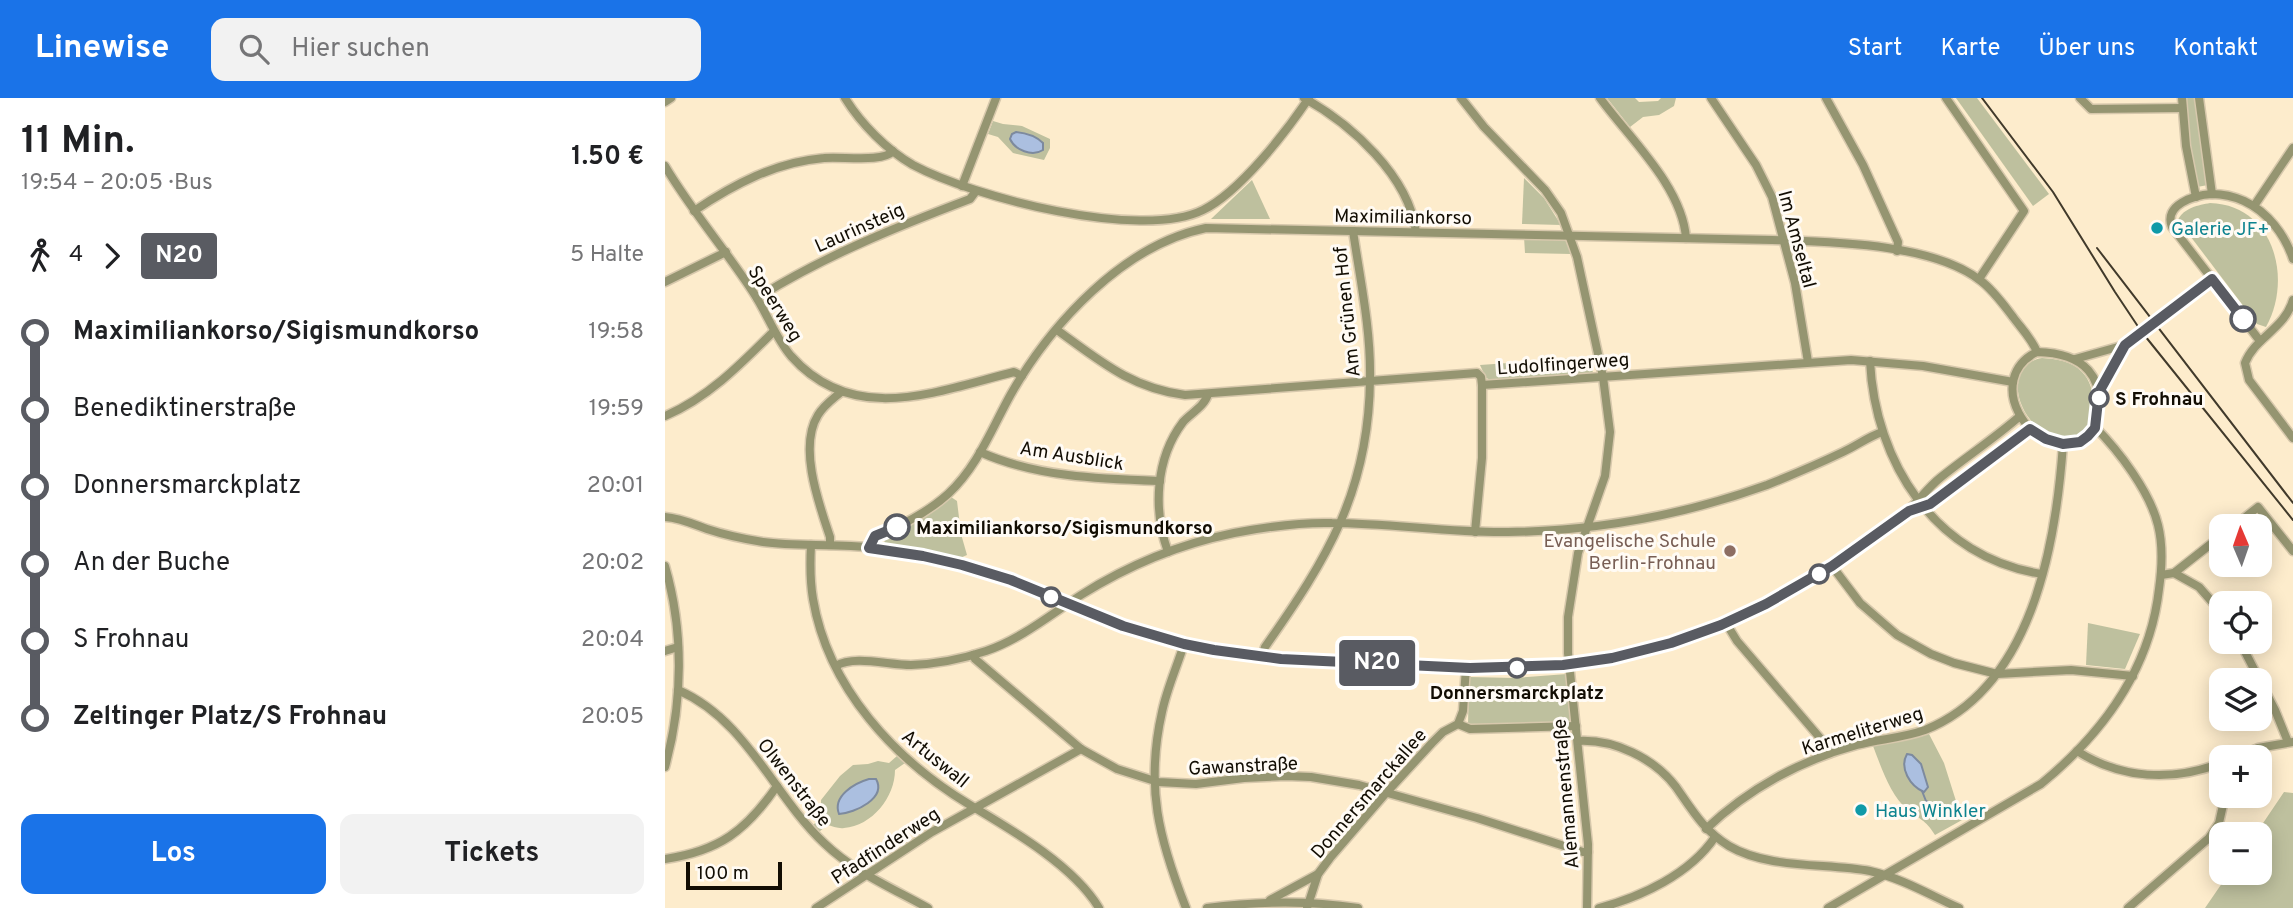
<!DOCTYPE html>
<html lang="de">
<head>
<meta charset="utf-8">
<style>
	:root { --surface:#fff; --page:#f2f2f2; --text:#202124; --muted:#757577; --accent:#1a73e8 }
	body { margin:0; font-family:Overpass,sans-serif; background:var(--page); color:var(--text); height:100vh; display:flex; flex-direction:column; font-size:26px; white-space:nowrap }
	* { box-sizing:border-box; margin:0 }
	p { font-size:23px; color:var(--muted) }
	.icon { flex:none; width:38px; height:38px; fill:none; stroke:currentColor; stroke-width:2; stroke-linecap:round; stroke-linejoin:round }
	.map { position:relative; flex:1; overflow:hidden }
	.details { display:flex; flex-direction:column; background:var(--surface); width:665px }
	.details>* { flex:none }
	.badge { padding:0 14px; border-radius:5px; font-size:24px; line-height:46px }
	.needle { width:46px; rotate:358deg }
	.controls { position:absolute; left:1544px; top:416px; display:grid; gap:14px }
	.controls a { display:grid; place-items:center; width:63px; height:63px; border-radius:14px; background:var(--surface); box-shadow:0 4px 18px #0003; font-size:35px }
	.scale { position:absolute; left:21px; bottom:18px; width:96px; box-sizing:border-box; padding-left:7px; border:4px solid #120d03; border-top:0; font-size:19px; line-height:24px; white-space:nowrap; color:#120d03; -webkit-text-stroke:5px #fffbf5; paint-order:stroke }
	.map>.badge { position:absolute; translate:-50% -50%; box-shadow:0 0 0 4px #fff }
	.legs { display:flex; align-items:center; gap:10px; height:77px; padding:0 21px; font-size:23px }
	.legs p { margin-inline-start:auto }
	.overview { display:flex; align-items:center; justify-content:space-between; height:119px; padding:0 21px }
	h1 { font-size:38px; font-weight:700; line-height:52px }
	.button { display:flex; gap:14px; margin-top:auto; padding:14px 21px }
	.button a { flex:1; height:80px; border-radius:14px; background:var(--accent); color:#fff; font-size:28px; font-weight:700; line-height:80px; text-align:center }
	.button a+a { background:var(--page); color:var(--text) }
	ul { padding:0 21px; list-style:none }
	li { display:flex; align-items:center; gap:24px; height:77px; font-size:26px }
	li i { display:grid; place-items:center; width:10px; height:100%; margin:0 9px; background:currentColor }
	li i::after { content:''; width:18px; height:18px; margin:-9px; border:5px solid; border-radius:50%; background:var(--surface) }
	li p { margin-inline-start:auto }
	li:first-child i { background:linear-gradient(#0000 50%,currentColor 0) }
	li:last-child i { background:linear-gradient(currentColor 50%,#0000 0) }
	header { display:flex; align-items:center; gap:42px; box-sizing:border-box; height:98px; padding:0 35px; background:var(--accent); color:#fff }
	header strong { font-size:33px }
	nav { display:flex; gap:38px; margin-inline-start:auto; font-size:24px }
	.search { width:490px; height:63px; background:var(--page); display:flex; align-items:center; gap:18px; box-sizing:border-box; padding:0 24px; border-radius:14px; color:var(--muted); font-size:26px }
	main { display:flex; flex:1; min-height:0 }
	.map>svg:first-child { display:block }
</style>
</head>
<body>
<header>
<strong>Linewise</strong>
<div class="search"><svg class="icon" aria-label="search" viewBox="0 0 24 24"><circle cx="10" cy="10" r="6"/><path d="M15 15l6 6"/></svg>Hier suchen</div>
<nav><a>Start</a><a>Karte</a><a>Über uns</a><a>Kontakt</a></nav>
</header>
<main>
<section class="details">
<div class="overview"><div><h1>11 Min.</h1><p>19:54 – 20:05 · Bus</p></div><b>1.50 €</b></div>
<div class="legs"><svg class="icon" aria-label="walk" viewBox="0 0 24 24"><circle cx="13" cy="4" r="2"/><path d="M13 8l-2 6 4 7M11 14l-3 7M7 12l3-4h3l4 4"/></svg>4<svg class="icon" aria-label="forward" viewBox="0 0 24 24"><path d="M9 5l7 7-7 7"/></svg><b class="badge" style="background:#595b62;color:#fff">N20</b><p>5 Halte</p></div>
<ul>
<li><i style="color:#595b62"></i><b>Maximiliankorso/Sigismundkorso</b><p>19:58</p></li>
<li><i style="color:#595b62"></i><span>Benediktinerstraße</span><p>19:59</p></li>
<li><i style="color:#595b62"></i><span>Donnersmarckplatz</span><p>20:01</p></li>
<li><i style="color:#595b62"></i><span>An der Buche</span><p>20:02</p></li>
<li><i style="color:#595b62"></i><span>S Frohnau</span><p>20:04</p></li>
<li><i style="color:#595b62"></i><b>Zeltinger Platz/S Frohnau</b><p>20:05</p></li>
</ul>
<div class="button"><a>Los</a><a>Tickets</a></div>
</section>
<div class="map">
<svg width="1628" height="810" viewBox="0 0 1628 810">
	<rect width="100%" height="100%" fill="#fdeccc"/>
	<!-- green -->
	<g fill="#bec09e">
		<polygon points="942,0 970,0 974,4 993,3 996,0 1011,0 1009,8 994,17 978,19 965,29"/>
		<polygon points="1291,0 1312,0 1384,96 1368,108"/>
		<polygon points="1519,0 1532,0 1543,87 1532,89"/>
		<polygon points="328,23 338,26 357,28 385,41 385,50 379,62 348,55 333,39 323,36"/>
		<polygon points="859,80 879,100 896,127 857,126"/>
		<polygon points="587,82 605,121 546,121"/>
		<path d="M 1545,105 C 1609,107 1628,181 1601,229 L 1592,226 L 1513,122 C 1518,110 1534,107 1545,105 Z"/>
		<polygon points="859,139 900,141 906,156 860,155"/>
		<polygon points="925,259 928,275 826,282 821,280 815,267"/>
		<path d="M 1377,260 C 1391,261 1407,263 1417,274 C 1432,288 1436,332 1411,339 C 1362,352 1327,269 1377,260 Z"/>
		<polygon points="286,399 292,403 296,436 302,457 295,460 220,446 219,441 222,437 247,427"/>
		<polygon points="1423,525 1475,536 1460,571 1421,567"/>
		<polygon points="902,576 907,620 905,624 807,628 803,627 804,579 850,580"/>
		<path d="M 1264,636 L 1279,665 L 1297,722 L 1270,737 C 1260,721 1255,722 1242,711 C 1226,699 1215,666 1208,648 Z"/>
		<path d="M 232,658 L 240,665 L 230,672 C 230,699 207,728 179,730 C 174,731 167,728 162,727 L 154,734 L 148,727 L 156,720 L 156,702 L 175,678 L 188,667 L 203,666 L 213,663 L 224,665 Z"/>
		<polygon points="1619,694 1628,695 1628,810 1540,810 1564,775 1594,775 1594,737 1590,737"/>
	</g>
	<!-- water -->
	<g fill="#abbfe0" stroke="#7d8a9e" stroke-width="2">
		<path d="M 351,34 C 361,35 370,37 378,45 L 378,52 C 367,59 350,52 345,41 L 347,36 Z"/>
		<path d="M 1242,656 L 1247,657 L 1256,666 L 1263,689 L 1259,694 C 1245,688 1234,670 1242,656 Z"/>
		<path d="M 204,681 L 211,681 C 222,700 190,715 174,716 C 167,698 190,685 204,681 Z"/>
	</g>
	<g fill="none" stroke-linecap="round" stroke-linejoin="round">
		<!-- stream -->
		<polyline stroke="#7d8a9e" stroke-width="2" points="1257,693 1261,703 1271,708 1276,715"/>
		<!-- minor casing -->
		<g stroke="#d7c8ac" stroke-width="11">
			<g id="minor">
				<path d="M 180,0 C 196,26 222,52 248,67 C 308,99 476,143 538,112 C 575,94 621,34 644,0"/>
				<path d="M 639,0 C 686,26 744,78 751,134"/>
				<polyline points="796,0 819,29 880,92 896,115 912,159 938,279 945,334 940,378 913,455 903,519 903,555 923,746 922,810"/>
				<path d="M 935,0 C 964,40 1017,88 1021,140"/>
				<polyline points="1046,0 1091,67 1107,99 1130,185 1143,264"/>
				<polyline points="1161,0 1198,67 1233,144 1232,153"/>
				<polyline points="1281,0 1359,113 1314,181"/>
				<polyline points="1415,0 1426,11 1517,10"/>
				<polyline points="1517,0 1521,48 1531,99"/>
				<polyline points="1534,0 1547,96"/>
				<polyline points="0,4 6,0"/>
				<path d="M 0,68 C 26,112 60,151 88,194 C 102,215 110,239 126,258 C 189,329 272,293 349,274 L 357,278"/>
				<polyline points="297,88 331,0"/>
				<polyline points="1589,108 1628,50"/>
				<path d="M 29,113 C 69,86 111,64 159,60 C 176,58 218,65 228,53"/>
				<polyline points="0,184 61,154"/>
				<path d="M 92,200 C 159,158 231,129 305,101 L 311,93"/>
				<path d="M 1628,202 C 1619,232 1590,239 1580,265 L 1584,282 L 1628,340"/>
				<polyline points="1507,212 1547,181"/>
				<path d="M 392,232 C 435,263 466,290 520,297 L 812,275 L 816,279 L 817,287 L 1186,262 L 1258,268 L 1348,284"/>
				<path d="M 1595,243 L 1507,129 C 1498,107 1529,97 1547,96 C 1557,96 1570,99 1579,103 C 1603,114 1620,137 1628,161"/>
				<path d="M 1372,254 C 1418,255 1443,278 1431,325 C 1429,334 1423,341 1414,344 C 1363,360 1318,280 1372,254 Z"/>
				<polyline points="1410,261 1460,247 1470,240"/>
				<path d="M 1205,263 C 1210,364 1270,460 1377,476"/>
				<polyline points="1435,294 1460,247"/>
				<path d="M 0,318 C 43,300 77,265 109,233"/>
				<path d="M 315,354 C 371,379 435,381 495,383"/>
				<polyline points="1253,410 1265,406 1281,395 1365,331"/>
				<path d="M 0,419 C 15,420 28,426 42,431 C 60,437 79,441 98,444 C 127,448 157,446 186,448 C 222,450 258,457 293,466 C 360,483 419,517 485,537 C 562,561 642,562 723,566 C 783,569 844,574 905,567 C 1030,552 1141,493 1239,416 C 1252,406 1261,391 1275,380 C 1301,359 1330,340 1355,318"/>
				<polyline points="1568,429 1593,409 1628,453"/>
				<polyline points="810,434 817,360 817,287"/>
				<path d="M 146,447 C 145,465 145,483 148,501 C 163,590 230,662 305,707 C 347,732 409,768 434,810"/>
				<path d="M 165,447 L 165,439 C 154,406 133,349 153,317 C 159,307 168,301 176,294"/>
				<path d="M 204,450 L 210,438 C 236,428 262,415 283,396 C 313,368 327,330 346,296 C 386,226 458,147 541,130 L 1107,142 C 1167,144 1268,145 1316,183 C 1329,193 1338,206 1348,219 C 1356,230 1367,241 1372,254"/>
				<path d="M 503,454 C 488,412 490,361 518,324 C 526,315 540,308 543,296"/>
				<path d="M 0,468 C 19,533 18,604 0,669"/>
				<polyline points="1167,468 1195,505 1232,537 1266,556 1289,565 1332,576 1406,572 1468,578"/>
				<polyline points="1509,475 1534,489 1556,514"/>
				<polyline points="1496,477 1509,475 1556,438"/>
				<polyline points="1061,525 1072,543 1161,647 1165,655"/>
				<polyline points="1575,544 1610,612 1623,644"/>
				<path d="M 519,546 C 512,569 502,590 497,614 C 480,689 494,741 521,810"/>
				<polyline points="0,553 13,549"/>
				<polyline points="308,557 310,561 416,651 452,671 493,684 531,686 579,680 621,678 646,679 694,687 812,720 918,754 923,754"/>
				<path d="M 597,559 L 600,549 C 662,461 704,393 705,281 C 706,231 695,181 688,133"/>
				<path d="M 171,568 C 189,557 223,567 246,567 C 272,566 297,561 321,553 C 356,541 385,517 416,497 C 462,468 515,446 569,435 C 601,429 634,424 667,425 C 726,425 784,435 843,434 C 932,433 1019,417 1102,387 C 1127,377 1153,366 1178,354 C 1191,348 1203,339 1217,334"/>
				<path d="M 13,592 C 82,622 108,697 159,745 C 189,774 227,790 263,810"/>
				<polyline points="793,626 805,631 911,628"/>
				<path d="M 913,643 C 949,641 989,660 1011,689 C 1027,712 1039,733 1064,748 C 1103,771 1161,765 1205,773 C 1236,780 1265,797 1294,810"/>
				<path d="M 1412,653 C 1456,681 1507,684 1556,665"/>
				<polyline points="1569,660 1593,650 1628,644"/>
				<path d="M 1041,731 C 1083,691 1136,662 1192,647 C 1214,641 1238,640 1260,632 C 1367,589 1391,447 1398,346"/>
				<path d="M 0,761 C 54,753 81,733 112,688"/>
				<polyline points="605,802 653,776"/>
				<polyline points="151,810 267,734 416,651"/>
				<path d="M 542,810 C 593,803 642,802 693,810"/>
				<polyline points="642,810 653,776 665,760 722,694 767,645 778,634 793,626 798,613 801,569"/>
				<path d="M 934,810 C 976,799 1025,776 1050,739"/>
				<path d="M 1163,810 L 1376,686 C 1437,636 1485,571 1494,491 C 1497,470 1498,447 1493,427 C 1485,394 1454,353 1430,329"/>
				<polyline points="1463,810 1544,740 1554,725 1560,698"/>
			</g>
		</g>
		<!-- minor -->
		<use href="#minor" stroke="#959571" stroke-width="8"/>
		<!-- tram -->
		<g stroke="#413a2b" stroke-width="2">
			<polyline points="1317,0 1388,94 1450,194 1476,233 1628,422"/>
			<polyline points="1432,150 1628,405"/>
		</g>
		<!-- minor-bridge casing -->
		<g stroke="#d7c8ac" stroke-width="11" stroke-linecap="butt">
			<polyline id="minor-bridge" points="1470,240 1507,212"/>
		</g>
		<!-- minor-bridge -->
		<use href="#minor-bridge" stroke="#959571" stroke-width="8"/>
	</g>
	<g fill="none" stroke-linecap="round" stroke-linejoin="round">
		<!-- line-1 casing -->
		<g stroke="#fff" stroke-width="16">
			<polyline id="line-1" points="232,429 210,438 204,450 258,458 297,467 346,482 458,528 519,546 549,552 616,561 805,570 898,567 947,560 1006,545 1056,527 1101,506 1167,468 1244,413 1265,406 1365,331 1381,341 1398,346 1415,344 1423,338 1430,330 1434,294 1460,247 1547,181 1578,221"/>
		</g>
		<!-- line-1 -->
		<use href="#line-1" stroke="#595b62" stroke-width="10"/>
	</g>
	<!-- markers -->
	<g fill="#0f9aa8" stroke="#fffbf5" stroke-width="2.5">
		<circle cx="1492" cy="130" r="7"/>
		<circle cx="1196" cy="712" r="7"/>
	</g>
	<g fill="#fff" stroke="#595b62" stroke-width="3.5">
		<circle cx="1578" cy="221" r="12"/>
		<circle cx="1434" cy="300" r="9"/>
		<circle cx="232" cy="429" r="12"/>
		<circle cx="1154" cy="476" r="9"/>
		<circle cx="386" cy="499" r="9"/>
		<circle cx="852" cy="570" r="9"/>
	</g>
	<circle fill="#8d6e63" stroke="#fffbf5" stroke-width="2.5" cx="1065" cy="453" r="7"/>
	<g text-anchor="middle" stroke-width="6" stroke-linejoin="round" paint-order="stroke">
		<!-- street labels -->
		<g font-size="19" fill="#120d03" stroke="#fffbf5">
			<text transform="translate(738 118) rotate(1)" y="7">Maximiliankorso</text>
			<text transform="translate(194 129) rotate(-24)" y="7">Laurinsteig</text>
			<text transform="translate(1133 141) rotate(75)" y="7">Im Amseltal</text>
			<text transform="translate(111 205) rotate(58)" y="7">Speerweg</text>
			<text transform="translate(681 214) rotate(-96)" y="7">Am Grünen Hof</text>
			<text transform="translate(898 265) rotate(-4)" y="7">Ludolfingerweg</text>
			<text transform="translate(407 357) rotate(9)" y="7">Am Ausblick</text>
			<text transform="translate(1197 632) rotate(-17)" y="7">Karmeliterweg</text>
			<text transform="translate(271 660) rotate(39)" y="7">Artuswall</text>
			<text transform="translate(578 667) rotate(-3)" y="7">Gawanstraße</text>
			<text transform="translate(130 684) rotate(52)" y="7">Olwenstraße</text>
			<text transform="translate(703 695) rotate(-49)" y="7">Donnersmarckallee</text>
			<text transform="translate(900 696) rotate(-95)" y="7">Alemannenstraße</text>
			<text transform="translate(220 747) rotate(-33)" y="7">Pfadfinderweg</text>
		</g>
		<!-- culture labels -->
		<g font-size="19" fill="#0d838f" stroke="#fffbf5" text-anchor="start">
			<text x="1506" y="137">Galerie JF+</text>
			<text x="1210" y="719">Haus Winkler</text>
		</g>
		<!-- stop labels -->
		<g font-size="19" font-weight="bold" fill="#120d03" stroke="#fffbf5" text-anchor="start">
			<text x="1450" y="307">S Frohnau</text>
			<text x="251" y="436">Maximiliankorso/Sigismundkorso</text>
			<text x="852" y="601" text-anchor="middle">Donnersmarckplatz</text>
		</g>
		<!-- education labels -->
		<g font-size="19" fill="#785e54" stroke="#fffbf5" text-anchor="end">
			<text x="1051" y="449">Evangelische Schule<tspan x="1051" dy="22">Berlin-Frohnau</tspan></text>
		</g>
	</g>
</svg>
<div class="controls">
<a><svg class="needle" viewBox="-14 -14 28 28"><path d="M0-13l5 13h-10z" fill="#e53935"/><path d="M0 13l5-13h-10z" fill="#757577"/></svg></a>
<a><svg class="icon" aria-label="locate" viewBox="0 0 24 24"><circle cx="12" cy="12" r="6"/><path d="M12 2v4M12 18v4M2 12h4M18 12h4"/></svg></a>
<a><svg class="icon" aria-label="layers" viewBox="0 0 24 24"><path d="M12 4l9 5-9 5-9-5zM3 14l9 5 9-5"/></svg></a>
<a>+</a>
<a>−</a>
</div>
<div class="scale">100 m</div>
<b class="badge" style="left:712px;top:565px;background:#595b62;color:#fff">N20</b>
</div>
</main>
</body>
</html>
